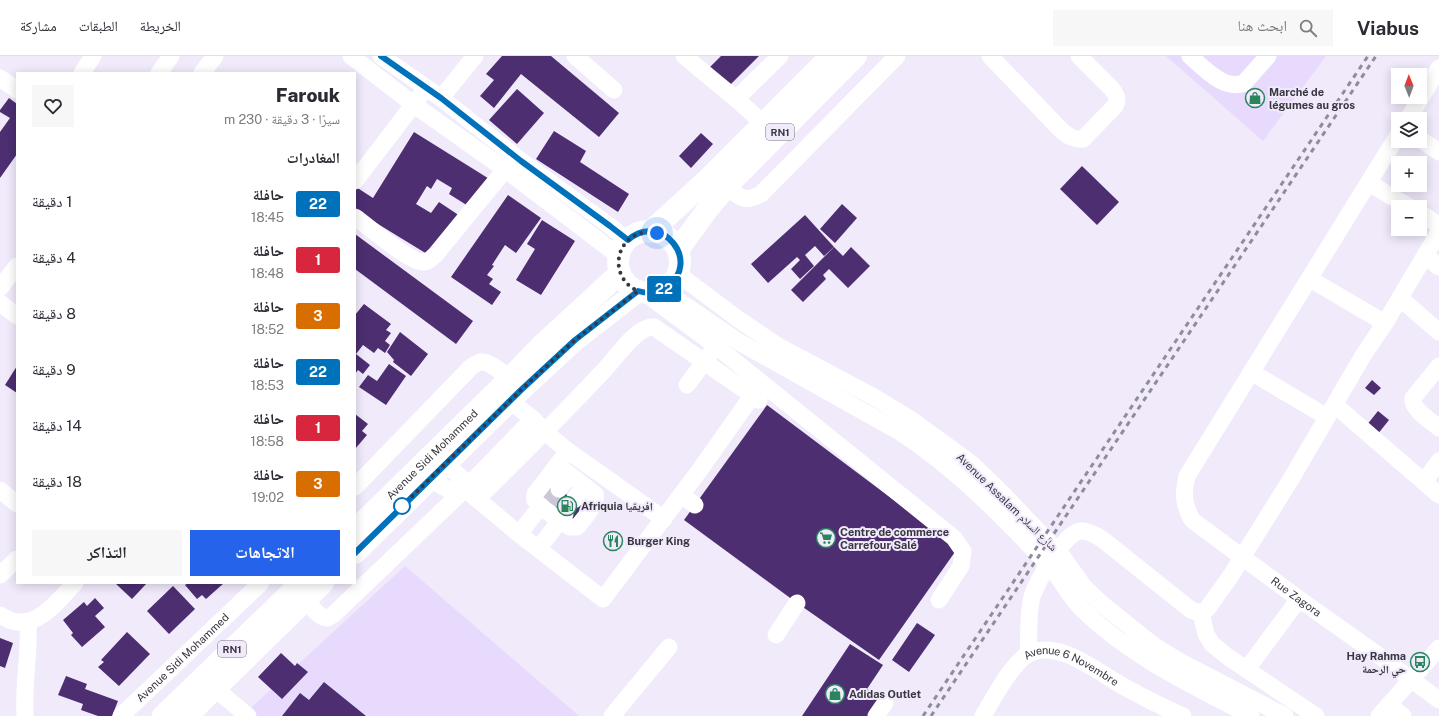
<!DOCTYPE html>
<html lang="ar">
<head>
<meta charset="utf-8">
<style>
	:root { --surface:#fff; --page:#f7f7f7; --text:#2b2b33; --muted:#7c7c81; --line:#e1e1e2; --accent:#2563eb }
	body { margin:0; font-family:"Public Sans","Noto Naskh Arabic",sans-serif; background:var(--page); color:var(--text); direction:rtl; height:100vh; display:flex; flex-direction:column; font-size:15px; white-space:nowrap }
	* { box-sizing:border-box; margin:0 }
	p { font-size:13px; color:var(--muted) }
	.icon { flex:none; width:22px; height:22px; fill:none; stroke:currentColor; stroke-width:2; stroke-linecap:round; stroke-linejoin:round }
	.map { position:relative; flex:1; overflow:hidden; direction:ltr }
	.details { position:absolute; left:16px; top:16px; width:340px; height:512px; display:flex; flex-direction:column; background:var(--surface); border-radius:0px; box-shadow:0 2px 10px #0003; direction:rtl }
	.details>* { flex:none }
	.badge { padding:0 8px; border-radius:3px; font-size:14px; line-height:26px }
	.needle { width:26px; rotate:359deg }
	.buttons { position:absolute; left:1391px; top:12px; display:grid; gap:8px }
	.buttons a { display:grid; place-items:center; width:36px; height:36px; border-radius:0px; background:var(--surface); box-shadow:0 2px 10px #0003; font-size:20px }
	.you { position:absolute; width:20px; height:20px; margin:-10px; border:3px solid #fff; border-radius:50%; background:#1a73e8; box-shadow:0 0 0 6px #1a73e833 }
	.map>.badge { position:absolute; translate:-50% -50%; box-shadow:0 0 0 2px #fff }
	h2 { padding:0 16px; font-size:15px; line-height:36px }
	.round { display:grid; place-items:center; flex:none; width:42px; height:42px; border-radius:0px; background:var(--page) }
	.summary { display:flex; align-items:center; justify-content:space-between; height:68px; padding:0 16px }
	h1 { font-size:19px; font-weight:800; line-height:30px }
	.primary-button { display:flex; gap:8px; margin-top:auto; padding:8px 16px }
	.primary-button a { flex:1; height:46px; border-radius:0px; background:var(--accent); color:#fff; font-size:16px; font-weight:800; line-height:46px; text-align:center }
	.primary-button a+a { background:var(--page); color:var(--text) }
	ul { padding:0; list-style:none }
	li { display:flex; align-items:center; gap:12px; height:56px; padding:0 16px }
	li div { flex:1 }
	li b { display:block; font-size:15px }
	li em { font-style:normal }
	li .badge { min-width:44px; font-weight:700; text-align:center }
	header { display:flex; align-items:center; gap:24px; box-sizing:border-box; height:56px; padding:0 20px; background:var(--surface); border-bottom:1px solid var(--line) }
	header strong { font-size:19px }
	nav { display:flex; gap:22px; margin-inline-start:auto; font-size:14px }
	.search { width:280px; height:36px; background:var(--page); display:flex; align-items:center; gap:10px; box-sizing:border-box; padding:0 14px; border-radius:0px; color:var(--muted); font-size:15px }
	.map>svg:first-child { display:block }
</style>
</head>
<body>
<header>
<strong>Viabus</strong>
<div class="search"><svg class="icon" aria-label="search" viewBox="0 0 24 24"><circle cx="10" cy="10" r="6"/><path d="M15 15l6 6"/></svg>ابحث هنا</div>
<nav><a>الخريطة</a><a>الطبقات</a><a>مشاركة</a></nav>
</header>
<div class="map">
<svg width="1439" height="660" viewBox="0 0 1439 660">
	<rect width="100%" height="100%" fill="#f0eafb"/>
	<!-- built -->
	<g fill="#e7dafd">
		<polygon points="1166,0 1326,0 1263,85"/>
		<polygon points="405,510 579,660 242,660"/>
	</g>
	<!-- building -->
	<g fill="#4c2e71">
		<polygon points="502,0 551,0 619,57 599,81 521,18 494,52 480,40 494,24 486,18"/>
		<polygon points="721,0 759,0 728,31 709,12"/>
		<polygon points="517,33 544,57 517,88 489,64"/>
		<polygon points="9,42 17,48 17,98 0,122 0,76 10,62 0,56 0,54"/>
		<polygon points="554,75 586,95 580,106 629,138 618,156 536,103"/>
		<polygon points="414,76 491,124 473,153 449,138 452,132 437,123 431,133 427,130 416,148 431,157 439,146 460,160 427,198 355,154 355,133 356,131 373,142"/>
		<polygon points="701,77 713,88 691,112 679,100"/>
		<polygon points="1082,110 1119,146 1097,169 1060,133"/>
		<polygon points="508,139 541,162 516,197 505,189 492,209 494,210 487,219 493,223 489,228 501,236 492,249 451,221"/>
		<polygon points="842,148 857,162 835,187 820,173"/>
		<polygon points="805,159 834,191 824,200 815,190 805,199 814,210 800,223 791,213 800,204 797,201 768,227 751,208"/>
		<polygon points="542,164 575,185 541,239 516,224 535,193 527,188"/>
		<polygon points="355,178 473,265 456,288 355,213"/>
		<polygon points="834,191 843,200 851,191 870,210 848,232 829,213 823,219 826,223 803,246 791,234"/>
		<polygon points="364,248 391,268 386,274 391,277 385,285 390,289 385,297 378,292 374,297 363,289 356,298 370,309 363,318 358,314 355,318 355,259"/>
		<polygon points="400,276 428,298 411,320 393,306 394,304 387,296"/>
		<polygon points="389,308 406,320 386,349 359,331 368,319 377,325"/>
		<polygon points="17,310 17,337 5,329"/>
		<polygon points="1372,324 1381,332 1374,339 1365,332"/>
		<polygon points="767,349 931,472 957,493 879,604 797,547 684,464"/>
		<polygon points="1378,355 1389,364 1377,379 1366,370"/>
		<polygon points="355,358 368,368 362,375 367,379 355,393"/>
		<polygon points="552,428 585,452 575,466 542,442"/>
		<polygon points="115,527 147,527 132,543"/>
		<polygon points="188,527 224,527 206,543 202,539 197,543 185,529"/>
		<polygon points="173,530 195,553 169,578 147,555"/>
		<polygon points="95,542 104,552 95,560 105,571 82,591 71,579 73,577 63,564 84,546 87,550"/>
		<polygon points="917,567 935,579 909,616 892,604"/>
		<polygon points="127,576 150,598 119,630 98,611 104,606 101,604"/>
		<polygon points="0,582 13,587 5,612 0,610"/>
		<polygon points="850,588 883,609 867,633 881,642 869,660 802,660"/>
		<polygon points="281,597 295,610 297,607 308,616 282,643 258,621"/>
		<polygon points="66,620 87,628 85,633 118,645 112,660 98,660 81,654 83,648 58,639"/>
		<polygon points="324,626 366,660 282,660 300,637 309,644"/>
	</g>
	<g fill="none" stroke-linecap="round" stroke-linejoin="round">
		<!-- minor-tunnel -->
		<polyline stroke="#ccc6d6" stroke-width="17" stroke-dasharray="17 8" stroke-linecap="butt" points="549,447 559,433"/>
		<!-- minor -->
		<g stroke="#fff" stroke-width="17">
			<polyline points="351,0 413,48 506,114 619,200"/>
			<polyline points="381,0 441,42 516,101 610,170 627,184"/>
			<polyline points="575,0 614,34"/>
			<polyline points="684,0 736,43 764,68"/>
			<path d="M 990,0 L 1061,74 C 1068,80 1074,84 1083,83 L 1115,50 C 1119,44 1116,38 1112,33 L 1079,0"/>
			<path d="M 1190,0 C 1204,12 1224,35 1244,27 L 1268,0"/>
			<polyline points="82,17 93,0"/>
			<polyline points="159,17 171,0"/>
			<polyline points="202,17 215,0"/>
			<polyline points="0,22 17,34"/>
			<polyline points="441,42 475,0"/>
			<polyline points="736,43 780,0"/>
			<polyline points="1408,63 1439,12"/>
			<path id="s1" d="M 1398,79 L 1187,420 C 1183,438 1183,447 1192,464 L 1299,543 L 1378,599 L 1439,644"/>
			<polyline points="1420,83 1439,96"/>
			<polyline points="355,125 420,40"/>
			<polyline points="1369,127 1409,151"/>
			<path d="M 727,130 C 740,142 744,147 761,138 L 897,0"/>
			<polyline points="1420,157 1439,169"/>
			<path d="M 355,161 C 368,170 409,206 423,206 C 428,206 432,202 436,198 L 513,104"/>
			<polyline points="1425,199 1439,211"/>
			<polyline points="679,216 686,224 738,263 778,290 874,341 910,363 953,394 973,409 1002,437 1062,500 1084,531 1103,549 1153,589 1179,605 1285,660"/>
			<polyline points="1310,223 1385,267"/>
			<polyline points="0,232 17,210"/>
			<path d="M 663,234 L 739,286 L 900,376 C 957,413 1005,463 1052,513 C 1062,525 1070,541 1081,552 C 1129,600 1192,629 1251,660"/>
			<polyline points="646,237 658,247 716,290 954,482 963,495 961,510 939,544"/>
			<polyline points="1400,242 1439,276"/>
			<polyline points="0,247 17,260"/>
			<path d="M 1439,310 L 1413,342 C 1411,353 1431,365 1439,372"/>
			<polyline points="1251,316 1327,361"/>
			<polyline points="687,329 710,298"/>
			<polyline points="510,345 533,363 545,376 568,395 664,463"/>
			<polyline points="1335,349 1439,439"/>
			<polyline points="445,408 463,423 464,432"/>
			<path d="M 557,409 L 595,438 C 598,447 583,464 577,471 L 570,471 C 562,466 539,451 535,444 C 534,441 534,440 535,438 L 568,395"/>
			<polyline points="430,423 447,433 465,433 519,478 603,543 702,411 752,340"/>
			<polyline points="1424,426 1439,405"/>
			<path d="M 355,431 L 471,311 C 474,309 477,307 480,306 C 491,305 502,317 509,323"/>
			<polyline points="559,433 569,419"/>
			<polyline points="0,434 17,448"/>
			<polyline points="681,439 695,449"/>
			<path d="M 477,443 C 521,400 565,356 607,311 C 617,300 638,269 654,271 L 759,344"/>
			<polyline points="574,444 584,430"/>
			<polyline points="519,478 541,450"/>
			<polyline points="538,493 565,458"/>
			<polyline points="0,519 17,503"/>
			<path d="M 306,543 C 312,551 318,562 328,562 L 334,558 L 465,433 L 533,363"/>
			<polyline points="1201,557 1206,578 1212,588 1228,601 1316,660"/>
			<path d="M 0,559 C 32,581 55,548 75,527"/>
			<polyline points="776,579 797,547"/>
			<path d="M 1028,598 C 1029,580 1028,562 1031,545 C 1034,529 1063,478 1080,475 C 1088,474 1096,479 1102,483 L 1191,554 L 1201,557 L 1207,553 L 1230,521 L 1291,423 L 1364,298 L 1385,267 L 1439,176"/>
			<polyline points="1247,613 1299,543"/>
			<polyline points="207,626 248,660"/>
			<polyline points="1389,649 1403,660"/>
			<path d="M 25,660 C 23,628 30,597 28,566"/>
			<path id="s2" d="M 121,660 L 261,527"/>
			<polyline points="612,660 669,591"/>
			<polyline points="876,660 885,647"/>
			<path id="s3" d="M 983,660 C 993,643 1011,609 1027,599 C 1056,581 1096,615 1121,629 C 1141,640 1162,651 1183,660"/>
			<polyline points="1379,660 1439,592"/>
		</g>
		<!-- major -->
		<g stroke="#fff" stroke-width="22">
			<circle cx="649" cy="206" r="31"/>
			<polyline points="650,176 706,125 831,0"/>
			<polyline points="678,194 707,154 727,130 856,0"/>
			<path id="s4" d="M 355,474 L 509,323 L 543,288 L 620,217"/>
			<polyline points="355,497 521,334 575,284 638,235"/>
			<polyline points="163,660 301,527"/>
			<polyline points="187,660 323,527"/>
		</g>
		<!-- rail -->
		<g stroke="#918c9a" stroke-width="3" stroke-dasharray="5 5" stroke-linecap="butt">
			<polyline points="923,660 1368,0"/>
			<polyline points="931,660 1376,0"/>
		</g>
	</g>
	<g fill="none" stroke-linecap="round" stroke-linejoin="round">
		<!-- line casing -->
		<g stroke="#fff" stroke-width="9">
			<path id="line" d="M 355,497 L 521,334 L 575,284 L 638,235 C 648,238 658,238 667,231 C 702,206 662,155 628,184 L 610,170 L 521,105 L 441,42 L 381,0"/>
		</g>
		<!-- line -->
		<use href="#line" stroke="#0072bc" stroke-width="6"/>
		<!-- walk -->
		<path stroke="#3a3641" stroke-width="4" stroke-dasharray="0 7.2" d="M 402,450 L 521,334 L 575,284 L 638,235 C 603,219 619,169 657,177"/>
	</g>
	<!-- icons -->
	<defs>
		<g id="shop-ring" transform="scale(1)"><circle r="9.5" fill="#f0eafb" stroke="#28855c" stroke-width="1.5"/><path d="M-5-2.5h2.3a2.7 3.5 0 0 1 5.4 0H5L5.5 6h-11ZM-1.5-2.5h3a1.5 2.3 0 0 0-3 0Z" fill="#28855c"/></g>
		<g id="fuel-ring" transform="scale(1)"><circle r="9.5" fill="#f0eafb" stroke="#28855c" stroke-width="1.5"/><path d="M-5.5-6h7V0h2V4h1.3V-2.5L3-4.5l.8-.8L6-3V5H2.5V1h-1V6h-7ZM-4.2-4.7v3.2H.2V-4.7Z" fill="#28855c"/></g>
		<g id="supermarket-ring" transform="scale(1)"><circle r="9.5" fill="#f0eafb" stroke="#28855c" stroke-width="1.5"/><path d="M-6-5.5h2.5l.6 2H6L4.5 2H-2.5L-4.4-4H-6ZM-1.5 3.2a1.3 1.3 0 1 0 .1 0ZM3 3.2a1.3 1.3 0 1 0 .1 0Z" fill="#28855c"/></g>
		<g id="restaurant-ring" transform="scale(1)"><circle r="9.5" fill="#f0eafb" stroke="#28855c" stroke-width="1.5"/><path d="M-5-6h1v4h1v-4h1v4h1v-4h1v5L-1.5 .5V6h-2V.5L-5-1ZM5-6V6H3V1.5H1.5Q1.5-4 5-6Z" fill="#28855c"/></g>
		<g id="bus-ring" transform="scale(1)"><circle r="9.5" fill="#f0eafb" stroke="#28855c" stroke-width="1.5"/><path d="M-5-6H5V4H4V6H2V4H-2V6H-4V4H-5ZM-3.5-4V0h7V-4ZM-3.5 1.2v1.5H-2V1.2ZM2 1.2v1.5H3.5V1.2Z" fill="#28855c"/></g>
	</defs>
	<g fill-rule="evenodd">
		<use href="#shop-ring" x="1255" y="42"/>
		<use href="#fuel-ring" x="567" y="450"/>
		<use href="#supermarket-ring" x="826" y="482"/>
		<use href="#restaurant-ring" x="613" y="485"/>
		<use href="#bus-ring" x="1420" y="606"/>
		<use href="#shop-ring" x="835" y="638"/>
	</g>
	<!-- markers -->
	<circle fill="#fff" stroke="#0072bc" stroke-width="2" cx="402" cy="450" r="8"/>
	<g text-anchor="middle" stroke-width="4" stroke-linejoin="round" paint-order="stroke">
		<!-- shield labels -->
		<g fill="#f0eafb" stroke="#716c79" stroke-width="1">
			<rect x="766" y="68" width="28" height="16" rx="3"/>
			<rect x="218" y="585" width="28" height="16" rx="3"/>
		</g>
		<g font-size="10" font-weight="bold" fill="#3a3641">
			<text x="780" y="80">RN1</text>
			<text x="232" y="597">RN1</text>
		</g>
		<!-- poi labels -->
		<g font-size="11" font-weight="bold" fill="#3a3641" stroke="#f0eafb" text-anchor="start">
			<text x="1269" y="40">Marché de<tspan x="1269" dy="13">légumes au gros</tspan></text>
			<text x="581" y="454">Afriquia افريقيا</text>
			<text x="840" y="480">Centre de commerce<tspan x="840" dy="13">Carrefour Salé</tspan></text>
			<text x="627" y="489">Burger King</text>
			<text x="1406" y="604" text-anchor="end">Hay Rahma<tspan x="1406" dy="13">حي الرحمة</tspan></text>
			<text x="849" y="642">Adidas Outlet</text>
		</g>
		<!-- street labels -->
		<g font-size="11" fill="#3a3641" stroke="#f0eafb">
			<text dy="4" stroke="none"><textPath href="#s4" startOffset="108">Avenue Sidi Mohammed</textPath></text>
			<text transform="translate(1007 446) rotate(44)" y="4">Avenue Assalam شارع السلام</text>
			<text dy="4" stroke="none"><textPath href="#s1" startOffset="576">Rue Zagora</textPath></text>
			<text dy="4" stroke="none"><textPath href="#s2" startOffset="85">Avenue Sidi Mohammed</textPath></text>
			<text dy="4" stroke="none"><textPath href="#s3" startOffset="124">Avenue 6 Novembre</textPath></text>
		</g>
	</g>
</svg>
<div class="buttons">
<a><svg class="needle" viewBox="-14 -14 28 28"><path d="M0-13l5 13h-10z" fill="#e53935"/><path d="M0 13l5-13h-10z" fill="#7c7c81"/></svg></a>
<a><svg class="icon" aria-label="layers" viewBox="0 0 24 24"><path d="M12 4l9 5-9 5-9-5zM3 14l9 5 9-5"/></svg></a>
<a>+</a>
<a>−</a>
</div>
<div class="you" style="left:657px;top:177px"></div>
<b class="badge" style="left:664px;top:233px;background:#0072bc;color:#fff">22</b>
<section class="details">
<div class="summary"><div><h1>Farouk</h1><p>سيرًا · 3 دقيقة · 230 m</p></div><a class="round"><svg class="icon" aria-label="heart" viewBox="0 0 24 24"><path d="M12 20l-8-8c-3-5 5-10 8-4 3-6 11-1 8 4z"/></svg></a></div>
<h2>المغادرات</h2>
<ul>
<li><span class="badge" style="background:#0072bc;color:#fff">22</span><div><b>حافلة</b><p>18:45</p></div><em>1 دقيقة</em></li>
<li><span class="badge" style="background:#d7263d;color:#fff">1</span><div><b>حافلة</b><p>18:48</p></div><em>4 دقيقة</em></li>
<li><span class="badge" style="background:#d86d00;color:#fff">3</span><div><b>حافلة</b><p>18:52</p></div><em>8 دقيقة</em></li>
<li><span class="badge" style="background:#0072bc;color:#fff">22</span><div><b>حافلة</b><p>18:53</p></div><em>9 دقيقة</em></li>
<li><span class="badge" style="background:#d7263d;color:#fff">1</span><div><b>حافلة</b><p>18:58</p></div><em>14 دقيقة</em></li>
<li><span class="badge" style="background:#d86d00;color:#fff">3</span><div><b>حافلة</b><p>19:02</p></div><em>18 دقيقة</em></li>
</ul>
<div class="primary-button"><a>الاتجاهات</a><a>التذاكر</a></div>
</section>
</div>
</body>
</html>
